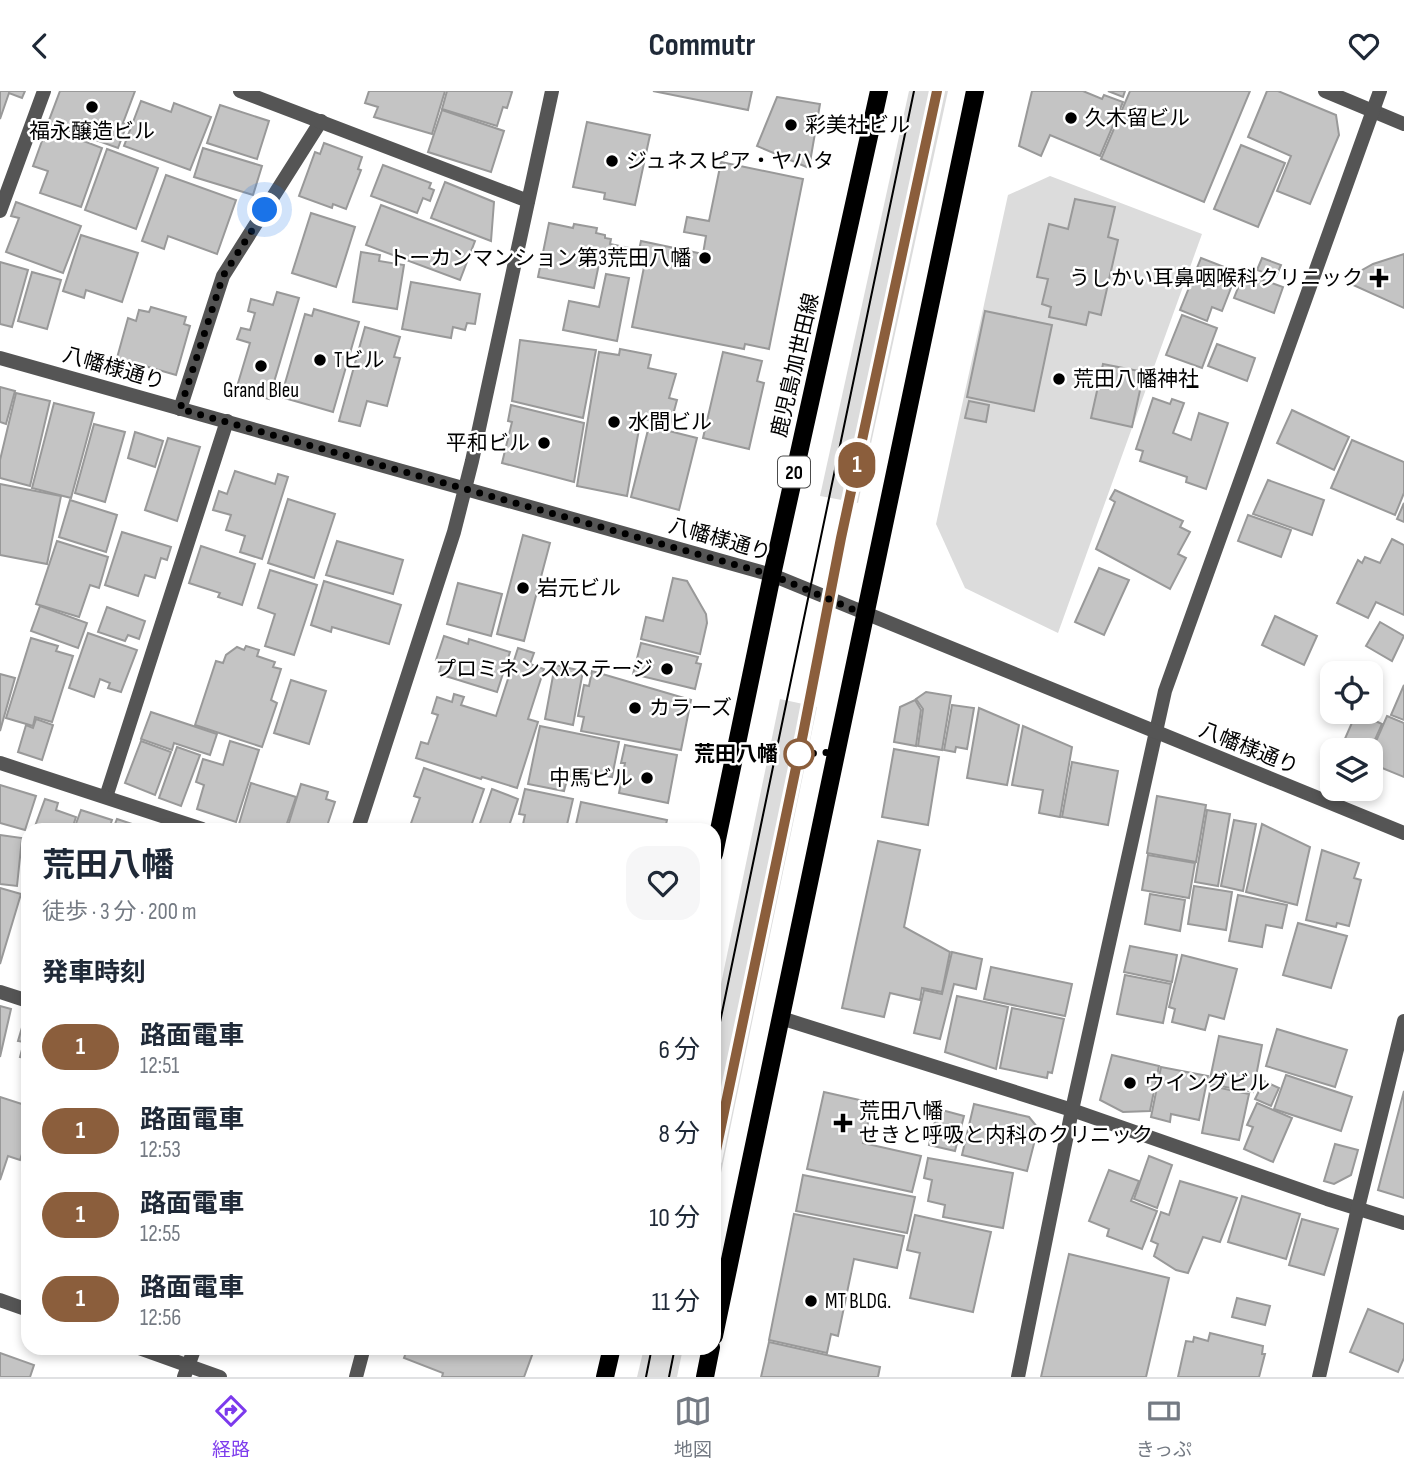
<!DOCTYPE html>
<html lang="ja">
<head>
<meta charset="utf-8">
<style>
	:root { --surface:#fff; --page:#f6f6f7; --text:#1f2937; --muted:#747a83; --line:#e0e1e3; --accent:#7c3aed }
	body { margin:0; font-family:"Sofia Sans Condensed","Noto Sans JP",sans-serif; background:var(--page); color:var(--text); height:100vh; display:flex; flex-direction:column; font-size:26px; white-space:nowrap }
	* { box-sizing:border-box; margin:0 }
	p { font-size:23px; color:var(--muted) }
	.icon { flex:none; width:38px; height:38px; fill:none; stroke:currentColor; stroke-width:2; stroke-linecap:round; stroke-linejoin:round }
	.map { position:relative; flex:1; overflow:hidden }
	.side { position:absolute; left:21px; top:732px; width:700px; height:532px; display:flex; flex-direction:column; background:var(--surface); border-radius:21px; box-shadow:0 4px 10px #0003 }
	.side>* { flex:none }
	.badge { padding:0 14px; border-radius:23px; font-size:24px; line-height:46px }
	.tools { position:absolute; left:1320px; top:570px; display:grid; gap:14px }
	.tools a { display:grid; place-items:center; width:63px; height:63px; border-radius:14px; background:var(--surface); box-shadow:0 4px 10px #0003; font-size:35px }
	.you { position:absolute; width:35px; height:35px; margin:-18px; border:5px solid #fff; border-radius:50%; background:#1a73e8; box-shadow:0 0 0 10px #1a73e833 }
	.map>.badge { position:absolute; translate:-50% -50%; box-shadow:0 0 0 4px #fff }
	h2 { padding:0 21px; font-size:26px; line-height:63px }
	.round { display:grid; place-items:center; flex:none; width:74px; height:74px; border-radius:21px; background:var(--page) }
	.head { display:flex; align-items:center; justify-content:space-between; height:119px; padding:0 21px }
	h1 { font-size:33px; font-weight:700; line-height:52px }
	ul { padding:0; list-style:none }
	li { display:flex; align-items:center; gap:21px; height:84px; padding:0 21px }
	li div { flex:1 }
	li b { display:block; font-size:26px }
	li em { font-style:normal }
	li .badge { min-width:77px; font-weight:700; text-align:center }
	header { display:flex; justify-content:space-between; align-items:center; height:91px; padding:0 21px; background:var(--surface); font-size:32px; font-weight:700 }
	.menu { display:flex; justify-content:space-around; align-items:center; height:98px; border-top:2px solid var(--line); background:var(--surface); font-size:19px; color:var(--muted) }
	.menu a { display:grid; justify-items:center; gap:4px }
	.menu .selected { color:var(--accent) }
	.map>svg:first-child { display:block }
</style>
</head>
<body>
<header><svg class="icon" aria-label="back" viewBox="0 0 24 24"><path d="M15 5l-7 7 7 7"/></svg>Commutr<svg class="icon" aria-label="heart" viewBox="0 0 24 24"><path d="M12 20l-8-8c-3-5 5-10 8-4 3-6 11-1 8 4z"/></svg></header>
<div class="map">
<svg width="1404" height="1286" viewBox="0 0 1404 1286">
	<rect width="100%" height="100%" fill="#fff"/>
	<!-- green -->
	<g fill="#dcdcdc">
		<polygon points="909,0 948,0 858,412 820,405"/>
		<polygon points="1050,85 1202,143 1058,542 965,497 936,433 1008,104"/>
		<polygon points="780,608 817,616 714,1116 714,927"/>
		<polygon points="644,1257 683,1257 677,1286 637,1286"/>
	</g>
	<!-- building -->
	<g fill="#c4c4c4" stroke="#999" stroke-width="2">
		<polygon points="0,0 25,0 22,7 9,2 0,28"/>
		<polygon points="60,0 135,0 123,32 127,33 118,57 48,32"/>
		<polygon points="369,0 445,0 432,43 374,26 378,16 365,12"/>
		<polygon points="447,0 510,0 512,1 507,17 503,16 497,35 442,18"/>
		<polygon points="653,0 752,0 748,19"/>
		<polygon points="1032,0 1083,0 1102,8 1104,4 1123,11 1100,65 1050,44 1041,65 1019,55"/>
		<polygon points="1108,0 1125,0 1123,6"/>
		<polygon points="1130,0 1250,0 1204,111 1101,68"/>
		<polygon points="1267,0 1278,0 1336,24 1339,44 1310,113 1277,100 1291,65 1248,46"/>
		<polygon points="777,6 820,13 809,77 757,55"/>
		<polygon points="141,10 171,21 174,12 211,26 190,79 124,55"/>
		<polygon points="220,14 269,30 257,68 207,52"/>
		<polygon points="442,19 504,40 491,81 428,61"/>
		<polygon points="587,31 650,44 635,114 604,108 605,102 573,96"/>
		<polygon points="47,36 102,57 81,116 40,102 48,80 33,75"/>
		<polygon points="324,52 362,66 358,78 361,79 346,118 333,113 332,117 299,105 315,61 320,63"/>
		<polygon points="1241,54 1285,72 1258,136 1214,118"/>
		<polygon points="203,57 262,75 253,104 194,86"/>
		<polygon points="107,58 158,77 136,138 85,119"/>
		<polygon points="721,71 803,88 769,258 745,253 744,258 632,236 645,171 601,163 594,197 538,186 549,132 573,137 574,133 597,137 596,142 605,144 605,147 611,148 610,153 639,159 641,150 703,163 706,145 684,141 687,126 709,130"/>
		<polygon points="383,74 431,92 429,97 434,99 430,110 423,107 417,122 371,105"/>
		<polygon points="166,84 236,109 217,163 168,145 164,158 142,150"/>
		<polygon points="445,91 494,111 491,150 431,127"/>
		<polygon points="1075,108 1115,116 1108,146 1118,149 1101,224 1089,221 1086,234 1049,226 1051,216 1042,213 1048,188 1037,186 1049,133 1068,138"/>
		<polygon points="16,111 81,135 63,182 6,161 19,127 11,125"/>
		<polygon points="381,114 475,150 460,189 366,154"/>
		<polygon points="311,122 355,136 336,196 292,182"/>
		<polygon points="81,144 138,162 122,211 86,199 84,207 63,200"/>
		<polygon points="361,161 380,164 379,170 404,174 397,218 353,211"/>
		<polygon points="1404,163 1404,217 1351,193 1357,182 1373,173"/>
		<polygon points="1201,167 1227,177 1221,194 1231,197 1222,220 1212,216 1207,230 1180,219"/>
		<polygon points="1262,167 1281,174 1276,186 1257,179"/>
		<polygon points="0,171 28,179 12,236 0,233"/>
		<polygon points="32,181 61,189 47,238 18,230"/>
		<polygon points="1244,182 1283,196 1274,222 1234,207"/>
		<polygon points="606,183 629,187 617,250 563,239 569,210 599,216"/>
		<polygon points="411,191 480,203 475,233 467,232 465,239 453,236 451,247 402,238"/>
		<polygon points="277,201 299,207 269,308 236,299 250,252 237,248 241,237 250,239 255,222 248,220 251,208 273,214"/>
		<polygon points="151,216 186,226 184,233 190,235 176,284 117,267 128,227 136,230 139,219 149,221"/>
		<polygon points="314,218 359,231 333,321 281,306 305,223 312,225"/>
		<polygon points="985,220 1052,234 1034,320 967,306"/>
		<polygon points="1182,224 1217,237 1202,277 1166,264"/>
		<polygon points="365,236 400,246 394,266 400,267 387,315 367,310 360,335 339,330"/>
		<polygon points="520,249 596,259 583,327 512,310"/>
		<polygon points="1217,253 1255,267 1247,290 1208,275"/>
		<polygon points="620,258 651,264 648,277 676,283 669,307 677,309 670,335 641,327 627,405 577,395 599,261 619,264"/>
		<polygon points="723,261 762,270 757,290 764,292 749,358 703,347"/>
		<polygon points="1103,273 1144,281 1132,336 1091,327"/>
		<polygon points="0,296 15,300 6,333 0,331"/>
		<polygon points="16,302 50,310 30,395 0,387 0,369"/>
		<polygon points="1153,307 1170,313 1172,308 1184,312 1173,342 1191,349 1199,322 1228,332 1206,398 1186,391 1187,386 1140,370 1143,360 1136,358"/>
		<polygon points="969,310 989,314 986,331 965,327"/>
		<polygon points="54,312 94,322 71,407 32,397"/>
		<polygon points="511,314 584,332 574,391 502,372 512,331 508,330"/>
		<polygon points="1292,319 1349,346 1334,379 1277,352"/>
		<polygon points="94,333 125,341 105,411 75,402"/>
		<polygon points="649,335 697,347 679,419 631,406"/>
		<polygon points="135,341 163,350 155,376 128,367"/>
		<polygon points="168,347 200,356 177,430 145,419"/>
		<polygon points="1352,349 1404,371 1404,402 1395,424 1331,397"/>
		<polygon points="235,380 275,393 278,383 288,386 262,468 240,461 245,445 226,439 231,424 213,419 219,400 227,403"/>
		<polygon points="1268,389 1324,409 1312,444 1253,423"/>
		<polygon points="0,393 61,405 47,473 0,464"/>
		<polygon points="1115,399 1183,430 1180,436 1190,441 1178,463 1186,467 1170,498 1096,458 1115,411 1110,408"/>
		<polygon points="288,408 335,423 314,487 268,472"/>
		<polygon points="70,409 117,424 106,461 59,446"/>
		<polygon points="1404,412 1404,431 1397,428"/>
		<polygon points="1248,424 1291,439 1281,466 1238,450"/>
		<polygon points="122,441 171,456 167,469 161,467 155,487 145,484 138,505 105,494"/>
		<polygon points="523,444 550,452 524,550 497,543"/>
		<polygon points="1392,448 1404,454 1404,524 1376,511 1368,527 1337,512 1358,469 1362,472 1365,466 1380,472"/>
		<polygon points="57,450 108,466 99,497 90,494 79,526 36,513"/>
		<polygon points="337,450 403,469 393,503 326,484"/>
		<polygon points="201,455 255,473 242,514 218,506 220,502 189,492"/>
		<polygon points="1099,477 1129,489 1104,544 1075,531"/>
		<polygon points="270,479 317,494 294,564 265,555 275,523 258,517"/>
		<polygon points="673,487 687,490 706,523 707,532 700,563 641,548 646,526 663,530"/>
		<polygon points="324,490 401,514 389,553 332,536 331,541 311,534"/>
		<polygon points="458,492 502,503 491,545 447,533"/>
		<polygon points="40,515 87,532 78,557 31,540"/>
		<polygon points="107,516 145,530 139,548 128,544 125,550 98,541"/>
		<polygon points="1275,525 1317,545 1304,574 1262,554"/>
		<polygon points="1380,531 1404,545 1392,570 1366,555"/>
		<polygon points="88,542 137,559 121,601 108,597 110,592 100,588 94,606 69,597"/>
		<polygon points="444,545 468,553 469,548 510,561 497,601 439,583 442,571 436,569"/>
		<polygon points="31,547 58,555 56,560 73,565 52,631 35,626 33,635 6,627"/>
		<polygon points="641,552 698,566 696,572 701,573 695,598 633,583"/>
		<polygon points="246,555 259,559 257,565 275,571 273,576 281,578 271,609 277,612 262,656 195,634 216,570 223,572 226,564 237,556 244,559"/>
		<polygon points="518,557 534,562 530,573 544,578 528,628 538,631 517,697 482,686 481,688 416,667 421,651 428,653 438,624 432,622 437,606 452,611 454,603 464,606 461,614 496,625"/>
		<polygon points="555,574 583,580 573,634 545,628"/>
		<polygon points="592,580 691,609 681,659 581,640 584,626 578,625 584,594 589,595"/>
		<polygon points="0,583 15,587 0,640"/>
		<polygon points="291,589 326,600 309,653 274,642"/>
		<polygon points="1404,594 1404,629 1391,624"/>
		<polygon points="926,601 951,605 942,659 918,655 923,618 916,608"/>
		<polygon points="915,609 921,619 916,655 894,651 900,616"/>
		<polygon points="952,614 974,617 967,658 956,656 955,661 944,659"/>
		<polygon points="979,617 1019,634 1007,694 967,687"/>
		<polygon points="151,621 217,643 210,664 174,652 172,659 141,648"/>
		<polygon points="1387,625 1404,632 1404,686 1370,672 1370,664"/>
		<polygon points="1367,626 1382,633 1370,660 1340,659 1354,627 1364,631"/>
		<polygon points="36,628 53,634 42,669 18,661 26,634 33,637"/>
		<polygon points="540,635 619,651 612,686 578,680 576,686 568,685 564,700 528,693"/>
		<polygon points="1023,635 1072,656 1060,726 1039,722 1043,699 1012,694"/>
		<polygon points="141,650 171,661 155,704 125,692"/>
		<polygon points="230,650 259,659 236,731 197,718 204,694 196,691 203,668 223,674"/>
		<polygon points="625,654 677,664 668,712 619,702 625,672 621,672"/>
		<polygon points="177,656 200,664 181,715 159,707"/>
		<polygon points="894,658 939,666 928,734 882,726"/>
		<polygon points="1072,671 1118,680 1108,734 1062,726"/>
		<polygon points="424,677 484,698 470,738 409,738 420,707 414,705"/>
		<polygon points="251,692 296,706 285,738 257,738 239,733"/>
		<polygon points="301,693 328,701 326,708 335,711 326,738 287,738"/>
		<polygon points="0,694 36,705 25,739 0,732"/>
		<polygon points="492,698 518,708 508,738 478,738"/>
		<polygon points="525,698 573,708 566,738 522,738 525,724 519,723"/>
		<polygon points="1157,705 1206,714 1196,771 1147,762"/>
		<polygon points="45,708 58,712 56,719 76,726 72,738 34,738"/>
		<polygon points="581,711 667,729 665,738 575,738"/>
		<polygon points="81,719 112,729 109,738 74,738"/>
		<polygon points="1207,719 1230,723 1218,795 1195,791"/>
		<polygon points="117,728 147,738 113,738"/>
		<polygon points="1234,729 1256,733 1243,800 1221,795"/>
		<polygon points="1262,733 1310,756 1297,814 1246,801"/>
		<polygon points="0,744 22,747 17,795 0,793"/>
		<polygon points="878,750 920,759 904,836 950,861 942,901 922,897 920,909 890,902 884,926 842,917"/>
		<polygon points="1322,759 1359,772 1354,787 1361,789 1349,835 1337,832 1336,836 1306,829"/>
		<polygon points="1148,764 1195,772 1189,807 1142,799"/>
		<polygon points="1194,795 1232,801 1226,839 1188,833"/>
		<polygon points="0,797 21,803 0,873"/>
		<polygon points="1150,803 1185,809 1180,840 1145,833"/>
		<polygon points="1238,804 1287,814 1282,837 1266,834 1262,856 1229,850"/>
		<polygon points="1298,832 1347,845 1331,897 1283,884"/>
		<polygon points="1130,855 1177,864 1172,891 1124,881"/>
		<polygon points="952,861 982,868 976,898 954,893 940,948 914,942 924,899 942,903"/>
		<polygon points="1182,864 1237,878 1224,928 1209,924 1205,939 1172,931 1175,918 1169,916"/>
		<polygon points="991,876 1072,893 1065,925 984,908"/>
		<polygon points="1125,884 1171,893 1163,932 1117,923"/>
		<polygon points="957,905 1008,916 996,978 945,961"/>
		<polygon points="0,915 11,918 0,966"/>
		<polygon points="1012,917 1064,928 1052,982 1048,981 1047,987 1000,977"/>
		<polygon points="26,923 28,923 28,968 20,966 24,951 18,950"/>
		<polygon points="1277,938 1347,959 1335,996 1266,975"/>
		<polygon points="1219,945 1262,954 1253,1001 1209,993"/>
		<polygon points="1112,964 1159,975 1150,1020 1123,1021 1100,1009"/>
		<polygon points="1161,976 1208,985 1199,1029 1171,1023 1170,1031 1151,1026"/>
		<polygon points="1286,984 1352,1006 1341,1040 1274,1018"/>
		<polygon points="1264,990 1279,997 1271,1015 1255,1008"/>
		<polygon points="1211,995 1249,1003 1239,1049 1202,1042"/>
		<polygon points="1404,1000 1404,1107 1378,1099"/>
		<polygon points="824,1001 873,1012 863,1052 921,1065 912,1101 807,1078"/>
		<polygon points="0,1006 28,1015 28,1045 20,1069 8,1065 0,1089"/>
		<polygon points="1257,1012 1292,1027 1273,1071 1244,1058 1253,1036 1247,1034"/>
		<polygon points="974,1013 1029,1026 1038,1037 1027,1080 962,1064"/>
		<polygon points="938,1018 964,1025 955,1060 929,1054"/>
		<polygon points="1335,1053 1358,1059 1351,1084 1334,1093 1324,1090"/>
		<polygon points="1149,1065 1172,1074 1157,1117 1134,1108"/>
		<polygon points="928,1067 1013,1082 1003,1137 943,1126 945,1114 928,1110 932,1089 924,1087"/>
		<polygon points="1109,1079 1139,1090 1131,1110 1157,1120 1142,1158 1107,1145 1109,1138 1089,1130"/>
		<polygon points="803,1084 915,1106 907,1142 796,1120"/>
		<polygon points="1180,1090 1237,1107 1220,1151 1203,1146 1188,1182 1176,1179 1154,1165 1158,1153 1151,1150 1161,1121 1169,1124"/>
		<polygon points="1242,1105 1300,1123 1286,1168 1228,1151"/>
		<polygon points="794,1123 904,1145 897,1177 854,1168 838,1245 831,1243 827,1262 769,1249"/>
		<polygon points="915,1124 991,1141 973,1221 910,1207 920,1162 907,1159"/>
		<polygon points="1302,1128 1338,1138 1324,1184 1289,1174"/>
		<polygon points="1069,1163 1169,1187 1146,1286 1041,1286"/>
		<polygon points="1237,1207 1270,1215 1265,1234 1232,1226"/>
		<polygon points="1368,1218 1404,1233 1404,1267 1398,1281 1350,1261"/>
		<polygon points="1210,1242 1263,1255 1262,1263 1265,1263 1259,1286 1178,1286 1186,1250 1193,1251 1194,1246 1208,1250"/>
		<polygon points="769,1251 880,1276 878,1286 761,1286"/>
		<polygon points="271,1256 288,1256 286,1262"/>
		<polygon points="408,1256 535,1256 524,1286 442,1286 443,1282 404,1267"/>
		<polygon points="0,1262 34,1274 30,1286 0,1286"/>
	</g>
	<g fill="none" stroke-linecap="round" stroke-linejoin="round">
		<!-- service -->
		<g stroke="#555" stroke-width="14">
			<polyline points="180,318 223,185 321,30"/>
			<polyline points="106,706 227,330"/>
			<polyline points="0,901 28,910"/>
			<polyline points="356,1286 364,1256"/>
		</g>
		<!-- minor -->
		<g stroke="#555" stroke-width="14">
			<polyline points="240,0 528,110"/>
			<polyline points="1325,0 1404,33"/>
			<polyline points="0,120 44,0"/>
			<polyline points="0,672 202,738"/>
			<polyline points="358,738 454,441 472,370 552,0"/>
			<polyline points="781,927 1072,1019 1327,1108 1404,1132"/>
			<polyline points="184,1286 195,1256"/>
			<polyline points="1018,1286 1072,1019 1165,600 1380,0"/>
			<polyline points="1319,1286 1358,1117 1404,930"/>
		</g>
		<!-- tertiary -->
		<g stroke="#555" stroke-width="14">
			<polyline points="0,267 772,484 1404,742"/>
			<polyline points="0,1209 28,1219"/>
			<polyline points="136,1256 220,1286"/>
		</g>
		<!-- primary -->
		<g stroke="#000" stroke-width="18">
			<polyline points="714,763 772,484 879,0"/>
			<polyline points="714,1245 975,0"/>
			<polyline points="605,1286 612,1256"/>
			<polyline points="705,1286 711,1256"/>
		</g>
		<!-- tram -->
		<g stroke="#000" stroke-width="2">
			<path d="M 714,960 C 781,640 846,320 914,0"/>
			<path d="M 714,1069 C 788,713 861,356 937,0"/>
			<polyline points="646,1286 652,1256"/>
			<polyline points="669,1286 675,1256"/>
		</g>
	</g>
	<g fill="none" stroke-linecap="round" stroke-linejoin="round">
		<!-- line casing -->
		<g stroke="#fff" stroke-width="16">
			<polyline id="line" points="714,1069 803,643 841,447 937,0"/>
		</g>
		<!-- line -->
		<use href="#line" stroke="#8b5e3c" stroke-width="10"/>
		<!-- walk -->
		<polyline stroke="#000" stroke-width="7" stroke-dasharray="0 12.6" points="265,119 223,185 180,318 772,484 864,523 836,661 799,663"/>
	</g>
	<!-- markers -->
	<g fill="#000" stroke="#fff" stroke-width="2.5">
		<circle cx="92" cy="16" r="7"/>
		<circle cx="1071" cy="27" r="7"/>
		<circle cx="791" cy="34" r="7"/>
		<circle cx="612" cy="70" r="7"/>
		<circle cx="705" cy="167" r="7"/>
		<path d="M1375.5 176.5h7v7h7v7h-7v7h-7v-7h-7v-7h7z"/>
		<circle cx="320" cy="269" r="7"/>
		<circle cx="261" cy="275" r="7"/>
		<circle cx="1059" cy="288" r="7"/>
		<circle cx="614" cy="331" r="7"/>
		<circle cx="544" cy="352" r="7"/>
		<circle cx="523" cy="497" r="7"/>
		<circle cx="667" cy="578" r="7"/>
		<circle cx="635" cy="617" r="7"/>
		<circle cx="647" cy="687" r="7"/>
		<circle cx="1130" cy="992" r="7"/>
		<path d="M839.5 1021.5h7v7h7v7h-7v7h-7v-7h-7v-7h7z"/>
		<circle cx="811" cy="1210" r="7"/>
	</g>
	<circle fill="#fff" stroke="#8b5e3c" stroke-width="3.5" cx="799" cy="663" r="14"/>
	<g text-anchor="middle" stroke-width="5" stroke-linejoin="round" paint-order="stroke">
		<!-- shield labels -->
		<rect fill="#fff" stroke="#4c4c4c" stroke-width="2" x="778" y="365.5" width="32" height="31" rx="5"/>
		<g font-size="19" font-weight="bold" fill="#000">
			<text x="794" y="388">20</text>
		</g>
		<!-- poi labels -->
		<g font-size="21" fill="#000" stroke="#fff" text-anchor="start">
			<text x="1085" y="34">久木留ビル</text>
			<text x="805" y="41">彩美社ビル</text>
			<text x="92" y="47" text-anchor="middle">福永醸造ビル</text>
			<text x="626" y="77">ジュネスピア・ヤハタ</text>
			<text x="691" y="174" text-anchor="end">トーカンマンション第3荒田八幡</text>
			<text x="1363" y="194" text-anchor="end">うしかい耳鼻咽喉科クリニック</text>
			<text x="334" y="276">Tビル</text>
			<text x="1073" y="295">荒田八幡神社</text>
			<text x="261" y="306" text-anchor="middle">Grand Bleu</text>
			<text x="628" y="338">水間ビル</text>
			<text x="530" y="359" text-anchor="end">平和ビル</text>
			<text x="537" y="504">岩元ビル</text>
			<text x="653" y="585" text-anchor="end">プロミネンスXステージ</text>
			<text x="649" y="624">カラーズ</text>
			<text x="633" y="694" text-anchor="end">中馬ビル</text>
			<text x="1144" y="999">ウイングビル</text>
			<text x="859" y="1027">荒田八幡<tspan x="859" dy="24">せきと呼吸と内科のクリニック</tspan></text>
			<text x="825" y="1217">MT BLDG.</text>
		</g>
		<!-- street labels -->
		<g font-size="21" fill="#000" stroke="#fff">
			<text transform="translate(795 274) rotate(-77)" y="7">鹿児島加世田線</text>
			<text transform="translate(114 277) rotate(16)" y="7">八幡様通り</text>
			<text transform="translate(720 448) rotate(16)" y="7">八幡様通り</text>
			<text transform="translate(1249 657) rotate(22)" y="7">八幡様通り</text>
		</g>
		<!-- stop labels -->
		<g font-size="21" font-weight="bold" fill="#000" stroke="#fff" text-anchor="end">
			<text x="778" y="670">荒田八幡</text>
		</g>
	</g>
</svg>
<div class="tools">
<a><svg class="icon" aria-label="locate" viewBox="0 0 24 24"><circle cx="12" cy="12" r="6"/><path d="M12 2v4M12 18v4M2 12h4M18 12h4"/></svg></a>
<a><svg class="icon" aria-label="layers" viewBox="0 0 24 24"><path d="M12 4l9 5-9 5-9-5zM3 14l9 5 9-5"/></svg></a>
</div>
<div class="you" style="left:265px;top:119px"></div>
<b class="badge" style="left:857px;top:374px;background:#8b5e3c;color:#fff">1</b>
<section class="side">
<div class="head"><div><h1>荒田八幡</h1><p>徒歩 · 3 分 · 200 m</p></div><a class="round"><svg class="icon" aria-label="heart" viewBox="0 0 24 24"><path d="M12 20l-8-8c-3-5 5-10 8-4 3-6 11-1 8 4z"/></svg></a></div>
<h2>発車時刻</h2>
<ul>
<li><span class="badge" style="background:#8b5e3c;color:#fff">1</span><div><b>路面電車</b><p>12:51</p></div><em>6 分</em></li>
<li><span class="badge" style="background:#8b5e3c;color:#fff">1</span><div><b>路面電車</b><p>12:53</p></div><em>8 分</em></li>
<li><span class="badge" style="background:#8b5e3c;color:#fff">1</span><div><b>路面電車</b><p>12:55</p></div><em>10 分</em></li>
<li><span class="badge" style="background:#8b5e3c;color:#fff">1</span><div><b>路面電車</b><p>12:56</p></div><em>11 分</em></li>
</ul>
</section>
</div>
<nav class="menu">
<a class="selected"><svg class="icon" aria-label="directions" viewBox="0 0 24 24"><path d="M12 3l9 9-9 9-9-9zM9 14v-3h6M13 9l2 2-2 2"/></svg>経路</a>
<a><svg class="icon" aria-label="map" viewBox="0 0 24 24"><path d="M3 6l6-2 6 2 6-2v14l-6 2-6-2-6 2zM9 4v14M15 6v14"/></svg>地図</a>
<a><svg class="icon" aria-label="tickets" viewBox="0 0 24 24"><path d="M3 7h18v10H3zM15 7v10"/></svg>きっぷ</a>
</nav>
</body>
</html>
